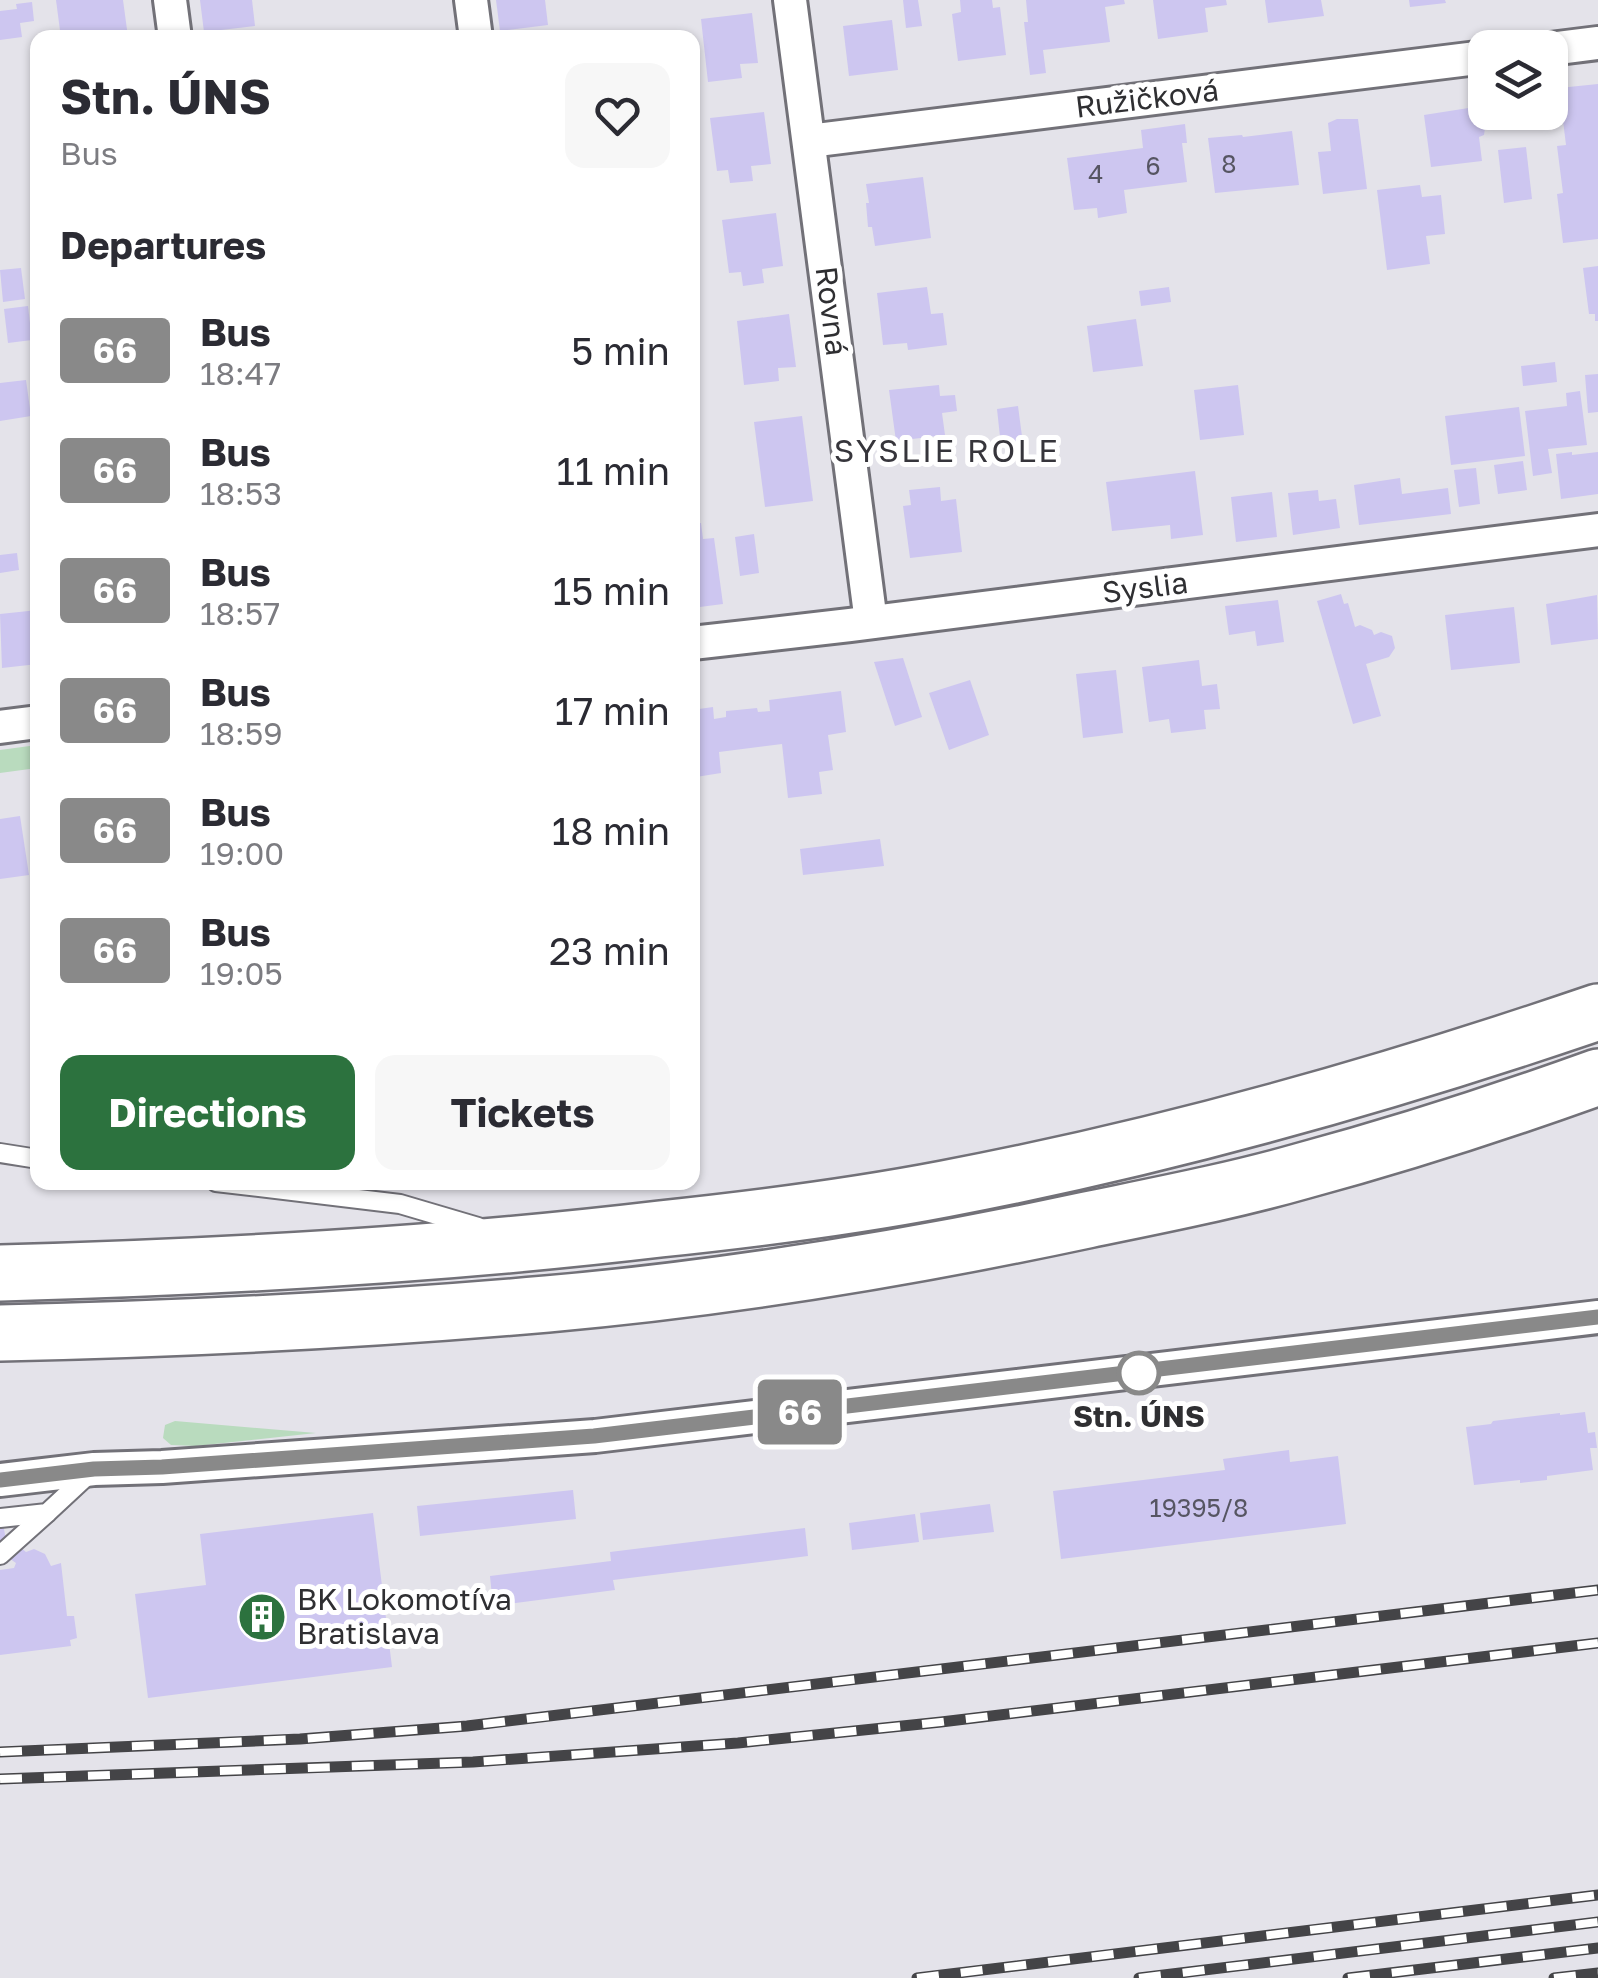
<!DOCTYPE html>
<html lang="en">
<head>
<meta charset="utf-8">
<style>
	:root { --surface:#fff; --page:#f7f7f7; --text:#2b2b33; --muted:#7c7c81; --accent:#2c723e }
	body { margin:0; font-family:"Golos Text",sans-serif; background:var(--page); color:var(--text); height:100vh; display:flex; flex-direction:column; font-size:38px; white-space:nowrap }
	* { box-sizing:border-box; margin:0 }
	p { font-size:32px; color:var(--muted) }
	.icon { flex:none; width:55px; height:55px; fill:none; stroke:currentColor; stroke-width:2; stroke-linecap:round; stroke-linejoin:round }
	.map { position:relative; flex:1; overflow:hidden }
	.details { position:absolute; left:30px; top:30px; width:670px; height:1160px; display:flex; flex-direction:column; background:var(--surface); border-radius:20px; box-shadow:0 2px 8px #0004 }
	.details>* { flex:none }
	.badge { padding:0 20px; border-radius:8px; font-size:35px; line-height:65px }
	.controls { position:absolute; left:1468px; top:30px; display:grid; gap:20px }
	.controls a { display:grid; place-items:center; width:100px; height:100px; border-radius:20px; background:var(--surface); box-shadow:0 2px 8px #0004; font-size:50px }
	.map>.badge { position:absolute; translate:-50% -50%; box-shadow:0 0 0 5px #fff }
	h2 { padding:0 30px; font-size:38px; line-height:90px }
	.round { display:grid; place-items:center; flex:none; width:105px; height:105px; border-radius:20px; background:var(--page) }
	.headline { display:flex; align-items:center; justify-content:space-between; height:170px; padding:0 30px }
	h1 { font-size:48px; font-weight:700; line-height:75px }
	.button { display:flex; gap:20px; margin-top:auto; padding:20px 30px }
	.button a { flex:1; height:115px; border-radius:20px; background:var(--accent); color:#fff; font-size:40px; font-weight:700; line-height:115px; text-align:center }
	.button a+a { background:var(--page); color:var(--text) }
	ul { padding:0; list-style:none }
	li { display:flex; align-items:center; gap:30px; height:120px; padding:0 30px }
	li div { flex:1 }
	li b { display:block; font-size:38px }
	li em { font-style:normal }
	li .badge { min-width:110px; font-weight:700; text-align:center }
	.map>svg:first-child { display:block }
</style>
</head>
<body>
<div class="map">
<svg width="1598" height="1978" viewBox="0 0 1598 1978">
	<rect width="100%" height="100%" fill="#e4e3ea"/>
	<!-- green -->
	<g fill="#b9dbbe">
		<polygon points="37,745 37,768 0,773 0,750"/>
		<polygon points="175,1421 316,1433 196,1446 171,1445 163,1438 165,1425"/>
	</g>
	<!-- building -->
	<g fill="#cdc6f0">
		<polygon points="56,0 123,0 128,37 61,38"/>
		<polygon points="200,0 252,0 255,26 204,32"/>
		<polygon points="496,0 545,0 548,25 500,31"/>
		<polygon points="903,0 918,0 922,26 906,28"/>
		<polygon points="960,0 992,0 993,8 1000,7 1006,55 958,61 952,14 961,12"/>
		<polygon points="1026,0 1124,0 1125,4 1105,7 1110,42 1043,50 1046,73 1030,75 1024,22 1028,22"/>
		<polygon points="1153,0 1226,0 1227,5 1205,8 1208,32 1158,39"/>
		<polygon points="1265,0 1321,0 1324,16 1268,23"/>
		<polygon points="1409,0 1445,0 1446,3 1410,7"/>
		<polygon points="32,2 34,21 20,23 22,37 0,40 0,11 17,9 16,4"/>
		<polygon points="752,13 758,63 740,64 742,78 708,82 701,19"/>
		<polygon points="892,20 898,70 849,76 843,26"/>
		<polygon points="1598,84 1598,239 1563,243 1557,194 1563,193 1557,146 1566,145 1559,88"/>
		<polygon points="1475,107 1477,123 1485,128 1484,135 1479,137 1482,161 1431,167 1424,115"/>
		<polygon points="764,112 771,164 751,166 753,181 730,183 728,170 717,171 710,118"/>
		<polygon points="1494,112 1534,112 1536,125 1496,130"/>
		<polygon points="1337,119 1358,119 1367,189 1323,194 1318,152 1331,151 1328,123"/>
		<polygon points="1185,124 1187,143 1182,143 1187,182 1124,190 1127,213 1098,218 1097,208 1074,210 1067,158 1143,148 1141,130"/>
		<polygon points="1292,131 1299,185 1215,193 1208,138 1242,135 1243,137"/>
		<polygon points="1526,147 1532,199 1504,203 1498,150"/>
		<polygon points="923,177 931,238 875,246 872,227 868,227 866,203 869,203 866,184"/>
		<polygon points="1420,185 1422,197 1441,195 1445,234 1426,236 1430,264 1387,270 1377,190"/>
		<polygon points="776,213 783,266 762,269 764,283 743,286 741,272 729,273 722,220"/>
		<polygon points="1598,266 1598,321 1595,321 1595,314 1589,314 1583,268"/>
		<polygon points="21,268 25,299 3,302 0,270"/>
		<polygon points="927,287 931,314 943,313 947,345 908,350 907,343 883,345 877,293"/>
		<polygon points="1169,287 1171,302 1141,306 1139,291"/>
		<polygon points="28,306 32,340 8,343 4,309"/>
		<polygon points="789,314 796,367 778,368 779,381 744,385 737,321"/>
		<polygon points="1136,319 1143,366 1093,372 1087,326"/>
		<polygon points="1555,362 1557,382 1523,386 1521,366"/>
		<polygon points="1598,374 1598,412 1588,413 1585,375"/>
		<polygon points="26,380 31,416 0,421 0,383"/>
		<polygon points="939,385 940,396 955,395 957,411 942,413 945,435 896,441 889,390"/>
		<polygon points="1238,385 1244,435 1200,440 1194,390"/>
		<polygon points="1580,391 1587,445 1548,449 1552,473 1533,476 1525,411 1567,406 1566,393"/>
		<polygon points="1018,406 1023,444 1001,446 997,409"/>
		<polygon points="1519,407 1525,456 1451,465 1445,416"/>
		<polygon points="802,416 813,501 765,507 754,422"/>
		<polygon points="1572,452 1572,455 1598,452 1598,494 1561,499 1556,454"/>
		<polygon points="1523,461 1527,490 1498,494 1494,465"/>
		<polygon points="1476,468 1480,504 1459,507 1454,470"/>
		<polygon points="1195,471 1203,535 1171,539 1170,525 1112,531 1106,482"/>
		<polygon points="1400,478 1402,494 1448,488 1451,514 1359,525 1354,485"/>
		<polygon points="940,487 941,501 956,499 962,552 910,558 903,506 911,505 909,490"/>
		<polygon points="1318,490 1319,501 1336,499 1340,528 1293,535 1288,493"/>
		<polygon points="1272,492 1277,537 1236,542 1231,497"/>
		<polygon points="701,523 703,539 714,538 723,604 692,608 692,524"/>
		<polygon points="754,534 759,573 740,576 735,537"/>
		<polygon points="17,553 19,570 0,573 0,555"/>
		<polygon points="1341,594 1344,604 1348,603 1355,627 1360,625 1372,630 1374,635 1381,632 1392,636 1395,648 1389,657 1366,664 1381,716 1353,724 1317,601"/>
		<polygon points="1597,595 1598,639 1551,645 1546,604"/>
		<polygon points="1278,600 1284,642 1257,646 1255,631 1229,635 1225,606"/>
		<polygon points="1514,607 1520,663 1451,670 1445,615"/>
		<polygon points="38,610 38,664 2,668 0,614"/>
		<polygon points="903,658 922,717 895,726 874,662"/>
		<polygon points="1199,660 1202,686 1217,684 1220,709 1204,710 1206,729 1171,733 1169,719 1149,722 1142,667"/>
		<polygon points="1116,670 1123,733 1083,738 1076,674"/>
		<polygon points="970,680 989,735 949,750 929,693"/>
		<polygon points="841,691 846,732 828,735 833,770 819,772 822,794 788,798 782,744 719,752 721,773 696,777 692,749 692,710 713,707 714,719 726,717 726,711 737,710 757,708 758,712 770,711 769,700"/>
		<polygon points="20,816 29,875 0,879 0,819"/>
		<polygon points="880,839 884,866 803,875 800,849"/>
		<polygon points="1585,1412 1588,1433 1595,1432 1597,1448 1590,1448 1593,1470 1547,1476 1547,1480 1520,1483 1520,1480 1474,1485 1466,1427 1491,1424 1493,1421 1560,1413 1560,1415"/>
		<polygon points="1289,1450 1290,1462 1338,1456 1346,1524 1061,1559 1053,1491 1225,1470 1223,1459"/>
		<polygon points="573,1490 576,1519 420,1536 417,1506"/>
		<polygon points="990,1504 994,1532 923,1540 920,1513"/>
		<polygon points="373,1513 392,1667 148,1698 135,1594 206,1585 200,1534"/>
		<polygon points="915,1514 919,1542 852,1550 849,1523"/>
		<polygon points="0,1516 2,1516 5,1535 26,1552 34,1549 45,1554 51,1566 61,1563 67,1616 74,1616 77,1638 70,1640 71,1646 0,1655 0,1570 14,1568 16,1563 0,1552"/>
		<polygon points="805,1528 808,1556 613,1580 615,1590 493,1606 490,1576 611,1561 610,1552"/>
	</g>
	<g fill="none" stroke-linecap="round" stroke-linejoin="round">
		<!-- lane casing -->
		<g stroke="#727178" stroke-width="22">
			<g id="lane">
				<polyline points="0,1153 38,1159"/>
				<polyline points="216,1182 400,1204 478,1227"/>
				<polyline points="0,1518 47,1513 89,1474"/>
				<polyline points="0,1555 47,1513"/>
			</g>
		</g>
		<!-- street casing -->
		<g stroke="#727178" stroke-width="38">
			<g id="street">
				<polyline points="170,0 175,38"/>
				<polyline points="471,0 476,38"/>
				<polyline points="790,0 871,622"/>
				<polyline points="1550,49 1598,43"/>
				<polyline points="809,141 1485,57"/>
				<polyline points="692,643 850,625 1598,530"/>
				<polyline points="0,727 38,722"/>
				<polyline points="0,1480 94,1469 162,1467 595,1436 1598,1317"/>
			</g>
		</g>
		<!-- highway casing -->
		<g stroke="#727178" stroke-width="60">
			<g id="highway">
				<path d="M 0,1273 C 221,1267 441,1255 660,1229 C 755,1219 850,1207 944,1189 C 1166,1147 1384,1085 1598,1012"/>
				<path d="M 0,1333 C 182,1329 365,1320 547,1304 C 728,1288 909,1258 1087,1220 C 1159,1205 1232,1191 1302,1171 C 1402,1144 1501,1112 1598,1077"/>
			</g>
		</g>
		<!-- lane -->
		<use href="#lane" stroke="#fff" stroke-width="18"/>
		<!-- street -->
		<use href="#street" stroke="#fff" stroke-width="32"/>
		<!-- highway -->
		<use href="#highway" stroke="#fff" stroke-width="55"/>
		<!-- rail casing -->
		<g stroke="#444447" stroke-width="11">
			<g id="rail">
				<polyline points="0,1752 300,1739 467,1726 1598,1590"/>
				<polyline points="0,1779 473,1762 738,1743 941,1722 1598,1643"/>
				<polyline points="917,1978 1598,1895"/>
				<polyline points="1139,1978 1598,1922"/>
				<polyline points="1348,1978 1598,1948"/>
				<polyline points="1554,1978 1598,1973"/>
			</g>
		</g>
		<!-- rail -->
		<use href="#rail" stroke="#fff" stroke-width="8" stroke-dasharray="22" stroke-linecap="butt"/>
	</g>
	<g fill="none" stroke-linecap="round" stroke-linejoin="round">
		<!-- line casing -->
		<g stroke="#fff" stroke-width="22">
			<polyline id="line" points="0,1480 94,1469 162,1467 594,1436 1598,1317"/>
		</g>
		<!-- line -->
		<use href="#line" stroke="#898989" stroke-width="15"/>
	</g>
	<!-- icons -->
	<defs>
		<g id="building-disc" transform="scale(2.5)"><circle r="9.5" fill="#2c723e" stroke="#fff"/><path d="M-4-6H4V6H1V3H-1V6H-4ZM-2.5-4.3h1.7v1.8h-1.7ZM.8-4.3h1.7v1.8H.8ZM-2.5-1h1.7V.8h-1.7ZM.8-1h1.7V.8H.8Z" fill="#fff"/></g>
	</defs>
	<g fill-rule="evenodd">
		<use href="#building-disc" x="262" y="1617"/>
	</g>
	<!-- markers -->
	<circle fill="#fff" stroke="#898989" stroke-width="5" cx="1139" cy="1373" r="20"/>
	<g text-anchor="middle" stroke-width="10" stroke-linejoin="round" paint-order="stroke">
		<!-- number labels -->
		<g font-size="25" fill="#565562">
			<text x="1229" y="173">8</text>
			<text x="1153" y="175">6</text>
			<text x="1096" y="183">4</text>
			<text x="1199" y="1517">19395/8</text>
		</g>
		<!-- street labels -->
		<g font-size="30" fill="#2f2f32" stroke="#fff">
			<text transform="translate(1147 99) rotate(-7)" y="10">Ružičková</text>
			<text transform="translate(831 311) rotate(83)" y="10">Rovná</text>
			<text transform="translate(1145 588) rotate(-7)" y="10">Syslia</text>
		</g>
		<!-- stop labels -->
		<g font-size="30" font-weight="bold" fill="#2f2f32" stroke="#fff">
			<text x="1139" y="1427">Stn. ÚNS</text>
		</g>
		<!-- poi labels -->
		<g font-size="30" fill="#2f2f32" stroke="#fff" text-anchor="start">
			<text x="297" y="1610">BK Lokomotíva<tspan x="297" dy="34">Bratislava</tspan></text>
		</g>
		<!-- neighbourhood labels -->
		<g font-size="32" letter-spacing="2.5" fill="#36353b" stroke="#fff">
			<text x="947" y="462">SYSLIE ROLE</text>
		</g>
	</g>
</svg>
<div class="controls">
<a><svg class="icon" aria-label="layers" viewBox="0 0 24 24"><path d="M12 4l9 5-9 5-9-5zM3 14l9 5 9-5"/></svg></a>
</div>
<b class="badge" style="left:800px;top:1412px;background:#898989;color:#fff">66</b>
<section class="details">
<div class="headline"><div><h1>Stn. ÚNS</h1><p>Bus</p></div><a class="round"><svg class="icon" aria-label="heart" viewBox="0 0 24 24"><path d="M12 20l-8-8c-3-5 5-10 8-4 3-6 11-1 8 4z"/></svg></a></div>
<h2>Departures</h2>
<ul>
<li><span class="badge" style="background:#898989;color:#fff">66</span><div><b>Bus</b><p>18:47</p></div><em>5 min</em></li>
<li><span class="badge" style="background:#898989;color:#fff">66</span><div><b>Bus</b><p>18:53</p></div><em>11 min</em></li>
<li><span class="badge" style="background:#898989;color:#fff">66</span><div><b>Bus</b><p>18:57</p></div><em>15 min</em></li>
<li><span class="badge" style="background:#898989;color:#fff">66</span><div><b>Bus</b><p>18:59</p></div><em>17 min</em></li>
<li><span class="badge" style="background:#898989;color:#fff">66</span><div><b>Bus</b><p>19:00</p></div><em>18 min</em></li>
<li><span class="badge" style="background:#898989;color:#fff">66</span><div><b>Bus</b><p>19:05</p></div><em>23 min</em></li>
</ul>
<div class="button"><a>Directions</a><a>Tickets</a></div>
</section>
</div>
</body>
</html>
